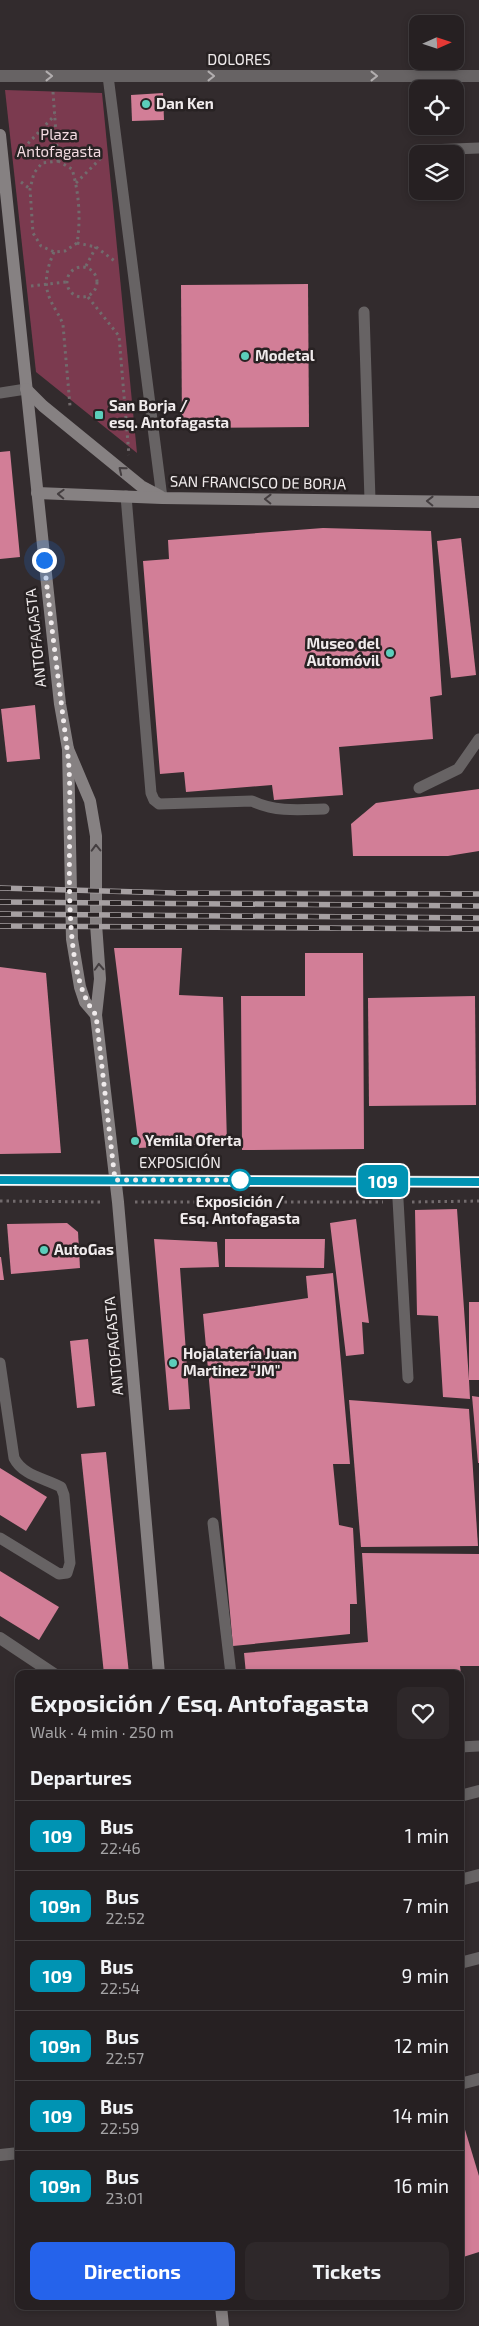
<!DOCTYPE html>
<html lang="en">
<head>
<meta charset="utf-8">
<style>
	:root { --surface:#262022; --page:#2e282a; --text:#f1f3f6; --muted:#a4a3a5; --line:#423e40; --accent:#2563eb }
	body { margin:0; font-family:"Exo 2",sans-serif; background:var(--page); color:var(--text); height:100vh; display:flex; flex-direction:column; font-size:19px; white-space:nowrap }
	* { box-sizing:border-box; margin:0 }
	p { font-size:16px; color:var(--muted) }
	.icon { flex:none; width:28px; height:28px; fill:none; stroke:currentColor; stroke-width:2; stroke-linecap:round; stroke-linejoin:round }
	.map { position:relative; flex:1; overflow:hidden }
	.sheet { position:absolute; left:15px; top:1670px; width:449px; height:640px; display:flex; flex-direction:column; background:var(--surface); border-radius:10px; box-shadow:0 2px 8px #0003,0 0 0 1px var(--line) }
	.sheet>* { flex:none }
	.badge { padding:0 10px; border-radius:8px; font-size:18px; line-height:32px }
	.needle { width:32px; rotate:87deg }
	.tools { position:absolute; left:409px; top:15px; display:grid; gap:10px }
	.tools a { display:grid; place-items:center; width:55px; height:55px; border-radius:10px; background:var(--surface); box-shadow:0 2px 8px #0003,0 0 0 1px var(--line); font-size:25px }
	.you { position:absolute; width:25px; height:25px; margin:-12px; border:4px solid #fff; border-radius:50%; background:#1a73e8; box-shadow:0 0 0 8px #1a73e833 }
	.map>.badge { position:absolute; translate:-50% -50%; box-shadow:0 0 0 2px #fff }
	h2 { padding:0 15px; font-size:19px; line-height:45px }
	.round { display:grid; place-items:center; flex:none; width:52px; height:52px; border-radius:10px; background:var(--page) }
	.headline { display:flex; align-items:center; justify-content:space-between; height:85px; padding:0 15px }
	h1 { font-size:24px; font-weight:700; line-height:38px }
	.cta { display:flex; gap:10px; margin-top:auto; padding:10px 15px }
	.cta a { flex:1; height:58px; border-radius:10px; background:var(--accent); color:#fff; font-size:20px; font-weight:700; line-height:58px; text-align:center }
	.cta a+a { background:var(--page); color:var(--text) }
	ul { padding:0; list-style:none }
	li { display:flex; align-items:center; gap:15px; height:70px; padding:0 15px; border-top:1px solid var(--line) }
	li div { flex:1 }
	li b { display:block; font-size:19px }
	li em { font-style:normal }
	li .badge { min-width:55px; font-weight:700; text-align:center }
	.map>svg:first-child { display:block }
</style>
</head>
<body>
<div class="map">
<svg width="479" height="2326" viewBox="0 0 479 2326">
	<rect width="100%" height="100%" fill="#322b2d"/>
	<!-- green -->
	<polygon fill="#7b3a4f" points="5,90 102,93 137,453 36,372"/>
	<!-- building -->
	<g fill="#d27e97">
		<polygon points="163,93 164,120 132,121 131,95"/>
		<polygon points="308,284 309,427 182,428 181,285"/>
		<polygon points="10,451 20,557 0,559 0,452"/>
		<polygon points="323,528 431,531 442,695 430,697 433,739 339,747 343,795 274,800 272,785 186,792 184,772 160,774 143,561 169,559 168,540"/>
		<polygon points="461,538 476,675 451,678 437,541"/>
		<polygon points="35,705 40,759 7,762 1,709"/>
		<polygon points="479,789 479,851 448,856 353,856 351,824 376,803"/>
		<polygon points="114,948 182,948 179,995 223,997 227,1143 139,1148"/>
		<polygon points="305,953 363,953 364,1149 242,1150 241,996 305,996"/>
		<polygon points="0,967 46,973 61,1153 0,1154"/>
		<polygon points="475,996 476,1105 369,1106 368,998"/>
		<polygon points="457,1209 469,1380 470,1399 443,1397 438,1316 417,1315 415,1210"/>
		<polygon points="356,1219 369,1323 362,1322 364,1354 346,1356 330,1223"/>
		<polygon points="67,1223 78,1232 80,1268 11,1274 7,1224"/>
		<polygon points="154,1239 217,1242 219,1267 180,1268 190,1409 169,1410"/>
		<polygon points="225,1239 325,1239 324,1268 225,1267"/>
		<polygon points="0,1257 1,1257 4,1280 0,1280"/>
		<polygon points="333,1273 350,1464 333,1464 339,1525 353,1528 357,1604 350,1604 350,1634 233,1646 203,1314 308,1298 306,1276"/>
		<rect x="469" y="1302" width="10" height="78"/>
		<polygon points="88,1339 95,1406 77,1408 70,1341"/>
		<polygon points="472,1396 479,1397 479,1463 478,1463"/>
		<polygon points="349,1400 469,1409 478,1546 361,1547"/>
		<polygon points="106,1452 129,1674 104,1674 81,1454"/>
		<polygon points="0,1468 47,1497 26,1531 0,1515"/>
		<polygon points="362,1553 479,1554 479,1666 460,1666 461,1674 246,1674 244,1653 368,1642"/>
		<polygon points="0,1571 59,1607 39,1640 0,1616"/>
		<polygon points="460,1681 463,1702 460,1702"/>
		<polygon points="460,2113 479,2176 479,2252 460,2258"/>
	</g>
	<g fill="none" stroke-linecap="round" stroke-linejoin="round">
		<!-- path -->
		<g stroke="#726b6d" stroke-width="3" stroke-dasharray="2.5 4" stroke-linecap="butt">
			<polyline points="53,92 58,161"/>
			<polyline points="19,153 55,115"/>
			<path d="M 58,161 L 72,169 C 79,192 81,220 77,243 L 65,251 L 54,252 L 41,246 L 33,233 L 30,189 L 34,173 L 42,163 Z"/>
			<polyline points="21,182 30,189"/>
			<polyline points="76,183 102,157"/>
			<polyline points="77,243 96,247 116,262"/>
			<path d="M 54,252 C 47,268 43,283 50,299 C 54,309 60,315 63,325 L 70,406"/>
			<polyline points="86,266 96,247"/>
			<circle cx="82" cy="282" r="15"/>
			<polyline points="31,286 66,282"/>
			<polyline points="88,297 119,336 129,455"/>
			<polyline points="0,1201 103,1202"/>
			<polyline points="135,1202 383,1202"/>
			<polyline points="412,1202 479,1201"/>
		</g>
		<!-- lane -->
		<g stroke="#676364" stroke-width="11">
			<polyline points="108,76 162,498"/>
			<polyline points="429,150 479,148"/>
			<polyline points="364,312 370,500"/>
			<polyline points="0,393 26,389"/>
			<path d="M 126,496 L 151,793 L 154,800 L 159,804 L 252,801 C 275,812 298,810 324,809"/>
			<polyline points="419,788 458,769 479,739"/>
			<polyline points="397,1182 408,1378"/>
			<path d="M 0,1363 L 14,1458 C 23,1476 45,1478 61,1487 L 64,1495 L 70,1563 L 67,1573 L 59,1574 L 0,1538"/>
			<polyline points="213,1523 231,1674"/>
			<polyline points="460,1747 479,1746"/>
		</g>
		<!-- street -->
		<g stroke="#676364" stroke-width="12">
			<polyline points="0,76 479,76"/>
			<polyline points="0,1638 54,1674"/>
			<polyline points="460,1796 479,1791"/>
			<polyline points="460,1880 479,1875"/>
			<polyline points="460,1963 479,1958"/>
			<polyline points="460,2084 479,2079"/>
			<polyline points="0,2155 19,2153"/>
		</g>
		<!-- secondary -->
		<g stroke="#868182" stroke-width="12">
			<polyline points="0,135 48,593 60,704 68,749 72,939 80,987 85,1002 96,1015"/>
			<polyline points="26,389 43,406 141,486 160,496"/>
			<polyline points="37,493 162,498 479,502"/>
			<polyline points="68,749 90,801 96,836 96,924 100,979 96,1015 118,1202 159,1674"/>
			<polyline points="221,2306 223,2326"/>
		</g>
		<!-- primary -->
		<polyline stroke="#9f9799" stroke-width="12" points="0,1180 479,1182"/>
		<!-- rail casing -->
		<g stroke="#a6a0a2" stroke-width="5.5">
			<g id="rail">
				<polyline points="0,888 174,893 479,894"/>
				<polyline points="0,902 479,906"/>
				<polyline points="0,914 479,918"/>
				<polyline points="0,926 479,929"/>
			</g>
		</g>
		<!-- rail -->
		<use href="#rail" stroke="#282223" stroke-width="4" stroke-dasharray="11" stroke-linecap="butt"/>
	</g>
	<!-- one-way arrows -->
	<defs><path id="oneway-chevron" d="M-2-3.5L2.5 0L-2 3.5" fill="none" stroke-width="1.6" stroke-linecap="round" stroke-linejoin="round" transform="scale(1.25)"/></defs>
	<g stroke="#b2aeaf">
		<use href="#oneway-chevron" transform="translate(49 76)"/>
		<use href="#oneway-chevron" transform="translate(211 76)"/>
		<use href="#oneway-chevron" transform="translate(374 76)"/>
	</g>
	<g stroke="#443e40">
		<use href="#oneway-chevron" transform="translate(122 470) rotate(-141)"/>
		<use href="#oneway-chevron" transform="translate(61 494) rotate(-178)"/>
		<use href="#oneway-chevron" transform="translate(268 499) rotate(-179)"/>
		<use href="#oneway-chevron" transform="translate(430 501) rotate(-179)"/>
		<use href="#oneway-chevron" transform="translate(96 848) rotate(-91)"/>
		<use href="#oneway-chevron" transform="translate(99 967) rotate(-93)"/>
	</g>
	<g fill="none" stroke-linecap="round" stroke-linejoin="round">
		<!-- line casing -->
		<g stroke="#fff" stroke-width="11">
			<polyline id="line" points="0,1180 479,1182"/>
		</g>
		<!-- line -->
		<use href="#line" stroke="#0093b3" stroke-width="8"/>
		<!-- walk -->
		<path stroke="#f0ebec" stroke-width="5" stroke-dasharray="0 9" d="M 44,560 C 51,623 59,685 67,748 C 77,815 54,965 96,1015 L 115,1180 L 249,1180 L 240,1180"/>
	</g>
	<!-- markers -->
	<g fill="#5bcebb" stroke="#282223" stroke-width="2">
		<circle cx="146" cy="104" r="5"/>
		<circle cx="245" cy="356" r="5"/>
		<rect x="94" y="410" width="10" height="10" rx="2.5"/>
		<circle cx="390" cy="653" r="5"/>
		<circle cx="135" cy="1141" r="5"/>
		<circle cx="44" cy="1250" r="5"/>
		<circle cx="173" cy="1363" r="5"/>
	</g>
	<circle fill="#fff" stroke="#0093b3" stroke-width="2.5" cx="240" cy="1180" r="10"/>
	<g text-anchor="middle" stroke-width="5" stroke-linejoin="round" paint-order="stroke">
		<!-- street labels -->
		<g font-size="15" fill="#f0ebec" stroke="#282223">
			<text x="239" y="65">DOLORES</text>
			<text transform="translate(258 483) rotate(1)" y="5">SAN FRANCISCO DE BORJA</text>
			<text transform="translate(36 638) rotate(-96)" y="5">ANTOFAGASTA</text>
			<text x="180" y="1168">EXPOSICIÓN</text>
			<text transform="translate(114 1346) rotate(-95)" y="5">ANTOFAGASTA</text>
		</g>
		<!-- poi labels -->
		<g font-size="15" font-weight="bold" fill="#f0ebec" stroke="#282223" text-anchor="start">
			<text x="156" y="109">Dan Ken</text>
			<text x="255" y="361">Modetal</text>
			<text x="109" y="411">San Borja /<tspan x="109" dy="17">esq. Antofagasta</tspan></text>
			<text x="380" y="649" text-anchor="end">Museo del<tspan x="380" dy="17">Automóvil</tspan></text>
			<text x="145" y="1146">Yemila Oferta</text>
			<text x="54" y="1255">AutoGas</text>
			<text x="183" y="1359">Hojalatería Juan<tspan x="183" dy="17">Martinez "JM"</tspan></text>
		</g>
		<!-- park labels -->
		<g font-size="15" fill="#f3dbe1" stroke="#282223">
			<text x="59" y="140">Plaza<tspan x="59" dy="17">Antofagasta</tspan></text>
		</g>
		<!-- stop labels -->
		<g font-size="15" font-weight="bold" fill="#f0ebec" stroke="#282223">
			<text x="240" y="1207">Exposición /<tspan x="240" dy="17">Esq. Antofagasta</tspan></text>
		</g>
	</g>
</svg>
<div class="tools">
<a><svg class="needle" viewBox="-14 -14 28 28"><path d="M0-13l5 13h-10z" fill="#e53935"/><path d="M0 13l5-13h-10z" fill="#a4a3a5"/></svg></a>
<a><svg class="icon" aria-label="locate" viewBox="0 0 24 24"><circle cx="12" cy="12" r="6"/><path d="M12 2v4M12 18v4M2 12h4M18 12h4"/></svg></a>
<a><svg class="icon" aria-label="layers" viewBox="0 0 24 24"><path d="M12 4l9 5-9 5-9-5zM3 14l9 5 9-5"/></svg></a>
</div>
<div class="you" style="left:44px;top:560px"></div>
<b class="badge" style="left:383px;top:1181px;background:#0093b3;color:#fff">109</b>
<section class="sheet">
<div class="headline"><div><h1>Exposición / Esq. Antofagasta</h1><p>Walk · 4 min · 250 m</p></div><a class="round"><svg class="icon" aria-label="heart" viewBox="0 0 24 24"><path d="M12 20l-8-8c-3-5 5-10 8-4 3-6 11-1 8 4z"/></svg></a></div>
<h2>Departures</h2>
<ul>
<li><span class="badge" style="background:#0093b3;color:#fff">109</span><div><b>Bus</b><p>22:46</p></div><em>1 min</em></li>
<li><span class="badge" style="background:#0093b3;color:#fff">109n</span><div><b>Bus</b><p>22:52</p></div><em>7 min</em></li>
<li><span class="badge" style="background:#0093b3;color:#fff">109</span><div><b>Bus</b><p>22:54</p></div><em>9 min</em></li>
<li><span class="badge" style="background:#0093b3;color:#fff">109n</span><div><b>Bus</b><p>22:57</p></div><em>12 min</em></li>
<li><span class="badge" style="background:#0093b3;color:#fff">109</span><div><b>Bus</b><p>22:59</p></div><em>14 min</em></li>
<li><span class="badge" style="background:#0093b3;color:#fff">109n</span><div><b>Bus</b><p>23:01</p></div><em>16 min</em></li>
</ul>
<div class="cta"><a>Directions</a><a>Tickets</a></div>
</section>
</div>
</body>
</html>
